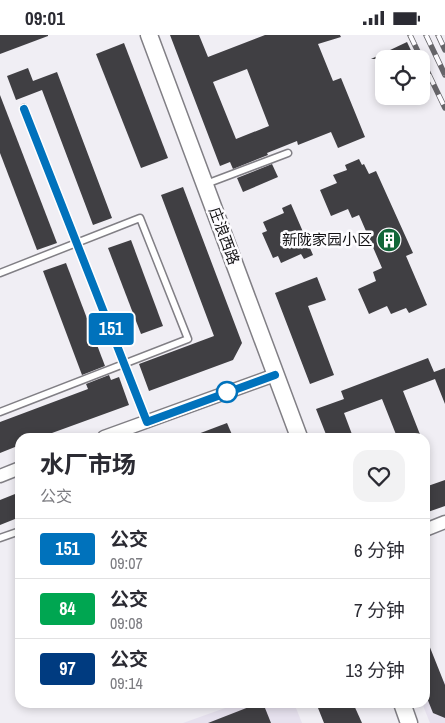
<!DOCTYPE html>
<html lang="zh">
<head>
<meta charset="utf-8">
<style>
	:root { --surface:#fff; --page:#f2f2f3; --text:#2b2b33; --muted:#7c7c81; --line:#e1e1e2 }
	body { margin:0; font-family:"Archivo Narrow","Noto Sans SC",sans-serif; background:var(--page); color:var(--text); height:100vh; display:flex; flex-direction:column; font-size:19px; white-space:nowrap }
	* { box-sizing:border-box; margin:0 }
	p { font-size:16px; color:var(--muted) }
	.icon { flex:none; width:28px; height:28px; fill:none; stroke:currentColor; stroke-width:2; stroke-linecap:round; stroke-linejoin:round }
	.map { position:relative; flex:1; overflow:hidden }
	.drawer { position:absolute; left:15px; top:398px; width:415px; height:275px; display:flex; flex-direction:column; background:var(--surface); border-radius:15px; box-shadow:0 2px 8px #0003 }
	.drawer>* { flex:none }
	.badge { padding:0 10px; border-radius:4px; font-size:18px; line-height:32px }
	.fabs { position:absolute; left:375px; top:15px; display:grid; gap:10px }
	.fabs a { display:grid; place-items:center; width:55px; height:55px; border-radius:10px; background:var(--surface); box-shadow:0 2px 8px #0003; font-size:25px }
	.map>.badge { position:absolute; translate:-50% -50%; box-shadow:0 0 0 2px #fff }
	.round { display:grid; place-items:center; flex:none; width:52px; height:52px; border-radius:15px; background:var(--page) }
	.head { display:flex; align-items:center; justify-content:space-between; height:85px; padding:0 25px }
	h1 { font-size:24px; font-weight:700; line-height:38px }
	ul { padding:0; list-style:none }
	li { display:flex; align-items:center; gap:15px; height:60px; padding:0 25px; border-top:1px solid var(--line) }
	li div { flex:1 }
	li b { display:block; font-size:19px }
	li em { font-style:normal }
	li .badge { min-width:55px; font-weight:700; text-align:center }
	.status { display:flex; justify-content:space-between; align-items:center; height:35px; padding:0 25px; background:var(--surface); direction:ltr }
	.status svg { height:14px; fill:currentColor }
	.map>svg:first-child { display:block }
</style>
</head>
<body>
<div class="status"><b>09:01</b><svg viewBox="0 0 49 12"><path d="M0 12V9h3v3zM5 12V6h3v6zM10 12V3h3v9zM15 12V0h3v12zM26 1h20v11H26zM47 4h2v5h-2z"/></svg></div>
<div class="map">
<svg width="445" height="688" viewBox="0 0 445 688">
	<rect width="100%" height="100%" fill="#f0eef4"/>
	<!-- built -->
	<g fill="#e6e1ee">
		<polygon points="445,646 445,688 430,688 422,668 425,668 425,653"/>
		<polygon points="239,668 294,668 302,688 183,688"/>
	</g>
	<!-- building -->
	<g fill="#403f43" fill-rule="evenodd">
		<polygon points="0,0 48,0 48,1 0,19"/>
		<path d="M 170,0 L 199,0 L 208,22 L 265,0 L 340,0 L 341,2 L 318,9 L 333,46 L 341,43 L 365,102 L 338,113 L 331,97 L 298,110 L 297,106 L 267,118 L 268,120 L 233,134 L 230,127 L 220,131 ZM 247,34 L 269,91 L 236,104 L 213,47 Z"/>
		<polygon points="407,7 415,24 371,24"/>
		<polygon points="124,8 168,123 141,133 96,19"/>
		<polygon points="28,33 33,46 57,37 112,183 93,190 42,55 16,65 7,41"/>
		<polygon points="0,60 57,208 37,215 0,118"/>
		<polygon points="359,124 362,130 364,129 369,139 376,136 413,218 406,221 427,270 409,278 406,273 391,279 387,271 369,279 358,254 376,246 373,237 382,233 359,180 352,183 348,174 331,181 320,155 337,148 333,140 347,135 345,130"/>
		<polygon points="272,129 278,142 243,157 237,143"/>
		<polygon points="183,152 242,308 233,325 149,356 139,329 214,301 161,160"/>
		<polygon points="291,169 313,220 304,224 301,219 281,228 278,221 273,223 262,198 267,196 263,187 284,178 282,173"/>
		<polygon points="131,205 163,291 141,299 108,213"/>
		<polygon points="66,228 105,331 82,340 43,236"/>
		<polygon points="317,242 326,265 308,271 334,340 310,349 275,258"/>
		<polygon points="428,323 434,337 445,333 445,369 435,344 403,356 421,402 397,402 382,364 344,378 353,402 327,402 316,374 344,364 341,356"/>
		<polygon points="109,340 111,345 119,342 129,370 41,402 20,402 20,410 0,418 0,387 88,354 86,349"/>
		<polygon points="227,388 233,402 190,402"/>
		<polygon points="445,445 445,471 425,478 425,452"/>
		<polygon points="20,457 20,482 0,490 0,465"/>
		<polygon points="425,600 445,650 445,683 433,678 425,658"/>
		<polygon points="259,668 263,668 271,688 208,688"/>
		<polygon points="316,668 353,668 362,688 324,688"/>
	</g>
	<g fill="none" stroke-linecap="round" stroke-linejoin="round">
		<!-- service casing -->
		<g stroke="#817f85" stroke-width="9">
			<g id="service">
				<polyline points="24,73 147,387"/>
				<polyline points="206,149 288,118"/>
				<polyline points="0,238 140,183 188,304 0,377"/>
				<polyline points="0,503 20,496"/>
			</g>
		</g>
		<!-- minor casing -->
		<g stroke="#817f85" stroke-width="15">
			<g id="minor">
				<polyline points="104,402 275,340"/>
				<polyline points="0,441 20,433"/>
				<polyline points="425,495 445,487"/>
			</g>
		</g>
		<!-- tertiary casing -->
		<g stroke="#817f85" stroke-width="19">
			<g id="tertiary">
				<polyline points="149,0 299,402"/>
				<polyline points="402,668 409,688"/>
			</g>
		</g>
		<!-- service -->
		<use href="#service" stroke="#fff" stroke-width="6"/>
		<!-- minor -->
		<use href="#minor" stroke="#fff" stroke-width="12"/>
		<!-- tertiary -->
		<use href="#tertiary" stroke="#fff" stroke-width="16"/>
		<!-- rail casing -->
		<g stroke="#666569" stroke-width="5.5">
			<g id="rail">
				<polyline points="410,0 445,73"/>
				<polyline points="426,0 445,40"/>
				<polyline points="438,0 445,15"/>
			</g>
		</g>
		<!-- rail -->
		<use href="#rail" stroke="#fdfcff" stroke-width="4" stroke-dasharray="11" stroke-linecap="butt"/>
	</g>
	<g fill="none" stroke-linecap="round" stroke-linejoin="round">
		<!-- line casing -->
		<g stroke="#fff" stroke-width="11">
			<polyline id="line" points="24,74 147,387 275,340"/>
		</g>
		<!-- line -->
		<use href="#line" stroke="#0072bc" stroke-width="8"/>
	</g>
	<!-- icons -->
	<defs>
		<g id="building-disc" transform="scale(1.25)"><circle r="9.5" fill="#116638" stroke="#fdfcff"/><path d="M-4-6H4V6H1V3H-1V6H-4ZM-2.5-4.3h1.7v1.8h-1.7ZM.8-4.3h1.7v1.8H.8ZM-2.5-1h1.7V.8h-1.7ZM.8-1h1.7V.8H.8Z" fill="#fff"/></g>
	</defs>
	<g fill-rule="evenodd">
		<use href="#building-disc" x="389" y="205"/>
	</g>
	<!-- markers -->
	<circle fill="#fff" stroke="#0072bc" stroke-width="2.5" cx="227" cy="357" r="10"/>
	<g text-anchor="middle" stroke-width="5" stroke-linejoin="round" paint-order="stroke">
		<!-- street labels -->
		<g font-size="15" fill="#121113" stroke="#fdfcff">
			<text transform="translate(224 201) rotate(70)" y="5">庄浪西路</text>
		</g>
		<!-- poi labels -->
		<g font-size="15" fill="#121113" stroke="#fdfcff" text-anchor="end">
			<text x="372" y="210">新陇家园小区</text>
		</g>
	</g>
</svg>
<div class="fabs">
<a><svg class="icon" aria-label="locate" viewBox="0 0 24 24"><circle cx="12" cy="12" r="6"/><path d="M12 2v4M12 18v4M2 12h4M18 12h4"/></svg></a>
</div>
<b class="badge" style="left:111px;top:294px;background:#0072bc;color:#fff">151</b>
<section class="drawer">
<div class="head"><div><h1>水厂市场</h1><p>公交</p></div><a class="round"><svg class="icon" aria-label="heart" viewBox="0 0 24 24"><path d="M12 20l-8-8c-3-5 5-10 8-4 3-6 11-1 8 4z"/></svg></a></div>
<ul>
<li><span class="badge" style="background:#0072bc;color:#fff">151</span><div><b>公交</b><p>09:07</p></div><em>6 分钟</em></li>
<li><span class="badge" style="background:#00a651;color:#fff">84</span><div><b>公交</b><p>09:08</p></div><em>7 分钟</em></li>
<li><span class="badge" style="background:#003b80;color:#fff">97</span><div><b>公交</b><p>09:14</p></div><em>13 分钟</em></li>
</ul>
</section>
</div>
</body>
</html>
